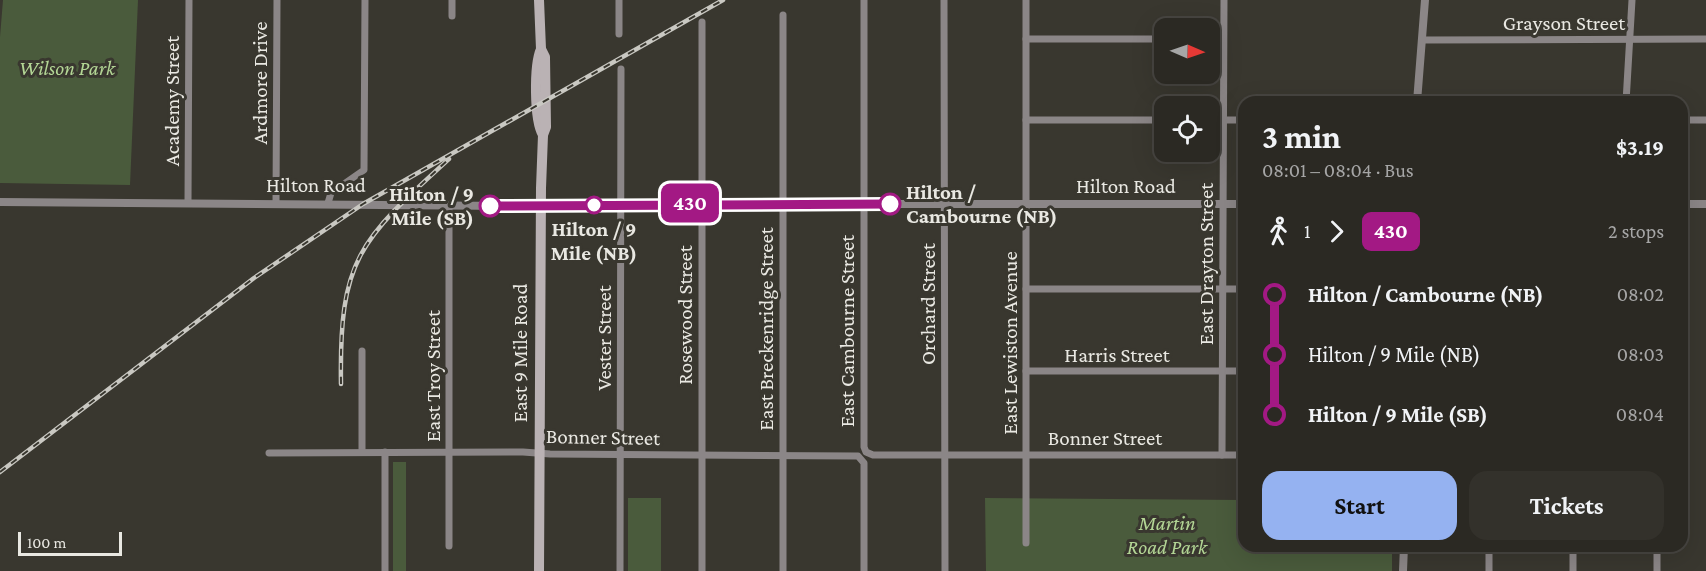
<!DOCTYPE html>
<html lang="en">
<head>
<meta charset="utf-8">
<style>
	:root { --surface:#2b2923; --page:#33312b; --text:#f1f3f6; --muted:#a6a6a6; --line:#474541; --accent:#95b2f1 }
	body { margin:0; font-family:"Crimson Pro",serif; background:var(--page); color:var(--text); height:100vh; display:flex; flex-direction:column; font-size:22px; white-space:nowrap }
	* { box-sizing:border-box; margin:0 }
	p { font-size:20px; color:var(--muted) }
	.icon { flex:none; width:33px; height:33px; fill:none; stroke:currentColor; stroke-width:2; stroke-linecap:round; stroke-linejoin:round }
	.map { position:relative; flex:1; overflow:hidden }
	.panel { position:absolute; left:1238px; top:96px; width:450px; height:456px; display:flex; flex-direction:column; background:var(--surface); border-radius:18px; box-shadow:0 6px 24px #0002,0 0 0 2px var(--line) }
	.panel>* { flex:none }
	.badge { padding:0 12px; border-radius:9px; font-size:21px; line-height:39px }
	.needle { width:39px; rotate:92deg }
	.fabs { position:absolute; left:1154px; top:18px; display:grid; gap:12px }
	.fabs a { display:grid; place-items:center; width:66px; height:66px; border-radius:12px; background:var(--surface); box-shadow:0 6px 24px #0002,0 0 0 2px var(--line); font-size:30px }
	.scale { position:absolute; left:18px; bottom:15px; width:104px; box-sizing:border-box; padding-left:6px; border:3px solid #e9e8e2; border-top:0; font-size:16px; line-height:21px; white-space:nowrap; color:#e9e8e2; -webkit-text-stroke:4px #39372f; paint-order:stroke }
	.map>.badge { position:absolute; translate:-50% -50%; box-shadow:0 0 0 3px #fff }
	.legs { display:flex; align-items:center; gap:9px; height:66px; padding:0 24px; font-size:20px }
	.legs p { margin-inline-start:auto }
	.headline { display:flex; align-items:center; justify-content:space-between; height:102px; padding:0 24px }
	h1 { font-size:33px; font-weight:700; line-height:45px }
	.primary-button { display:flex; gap:12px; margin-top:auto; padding:12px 24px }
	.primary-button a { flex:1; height:69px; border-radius:18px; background:var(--accent); color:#111; font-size:24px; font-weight:700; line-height:69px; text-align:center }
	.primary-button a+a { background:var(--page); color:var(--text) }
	ul { padding:0 24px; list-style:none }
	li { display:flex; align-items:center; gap:21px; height:60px; font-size:22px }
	li i { display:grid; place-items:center; width:9px; height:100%; margin:0 8px; background:currentColor }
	li i::after { content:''; width:15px; height:15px; margin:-8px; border:4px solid; border-radius:50%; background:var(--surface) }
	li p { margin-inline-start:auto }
	li:first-child i { background:linear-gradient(#0000 50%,currentColor 0) }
	li:last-child i { background:linear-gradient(currentColor 50%,#0000 0) }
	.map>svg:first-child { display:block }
</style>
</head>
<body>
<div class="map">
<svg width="1706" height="571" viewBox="0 0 1706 571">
	<rect width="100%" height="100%" fill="#39372f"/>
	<!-- green -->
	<g fill="#4a5b3c">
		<polygon points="3,0 138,0 130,185 0,183 0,37"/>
		<rect x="393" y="462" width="13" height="109"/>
		<rect x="628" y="498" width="33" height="73"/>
		<polygon points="985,498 1243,500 1244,546 1392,546 1392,571 986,571"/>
	</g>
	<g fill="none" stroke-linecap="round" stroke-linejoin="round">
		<!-- minor -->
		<g stroke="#8b8687" stroke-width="7">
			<polyline points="864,0 864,447 866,452 873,455 1244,455"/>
			<polyline points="944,0 945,571"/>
			<polyline points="452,16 452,0"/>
			<polyline points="619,34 619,0"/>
			<polyline points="1026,39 1164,39"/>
			<polyline points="1209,40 1223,40"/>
			<polyline points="1422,40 1706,39"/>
			<polyline points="1626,102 1632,0"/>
			<polyline points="1026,120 1164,120"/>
			<polyline points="1209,120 1244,120"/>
			<polyline points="1682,120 1706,120"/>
			<polyline points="188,202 189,0"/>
			<polyline points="276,203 277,0"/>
			<polyline points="328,203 331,193 364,170 365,0"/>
			<polyline points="1026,289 1244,289"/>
			<polyline points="1026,371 1244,371"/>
			<polyline points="362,452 362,351"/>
			<polyline points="269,453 523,452 550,454 858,456 864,463 864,571"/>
			<polyline points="1222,455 1224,0"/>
			<polyline points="1026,543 1026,0"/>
			<polyline points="449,546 449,205"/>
			<polyline points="385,571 385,452"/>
			<polyline points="620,571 621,69"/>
			<polyline points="702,571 702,22"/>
			<polyline points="783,571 783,15"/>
			<polyline points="1489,571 1489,546"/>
			<polyline points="1573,571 1573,546"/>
			<polyline points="1657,571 1657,546"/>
		</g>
		<!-- tertiary -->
		<g stroke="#8b8687" stroke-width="8">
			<polyline points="1417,102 1425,0"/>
			<polyline points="0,202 524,206 651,204 1244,204"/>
			<polyline points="1682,204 1706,204"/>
			<polyline points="1403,571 1404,546"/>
		</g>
		<!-- secondary -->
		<g stroke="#bab2b4" stroke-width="10">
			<path d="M 541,49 C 534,65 534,120 543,135"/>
			<polyline points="539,571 541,188 543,135 546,127 545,57 541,49 539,0"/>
		</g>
		<!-- rail casing -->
		<g stroke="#c9c8c2" stroke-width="4.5">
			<g id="rail">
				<path d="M 341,384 C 339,259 359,241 449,159"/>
				<polyline points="0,472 254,278 363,204 723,0"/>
			</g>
		</g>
		<!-- rail -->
		<use href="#rail" stroke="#39372f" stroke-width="2" stroke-dasharray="7" stroke-linecap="butt"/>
	</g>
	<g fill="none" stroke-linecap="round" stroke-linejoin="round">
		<!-- line-1 casing -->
		<g stroke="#fff" stroke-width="14">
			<polyline id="line-1" points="490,206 890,204"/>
		</g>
		<!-- line-1 -->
		<use href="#line-1" stroke="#a31984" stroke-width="9"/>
	</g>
	<!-- markers -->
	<g fill="#fff" stroke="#a31984" stroke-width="3">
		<circle cx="890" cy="204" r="10"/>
		<circle cx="594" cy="205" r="8"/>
		<circle cx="490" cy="206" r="10"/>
	</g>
	<g text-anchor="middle" stroke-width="6" stroke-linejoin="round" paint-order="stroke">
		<!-- street labels -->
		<g font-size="21" fill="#e9e8e2" stroke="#39372f">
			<text x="1564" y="30">Grayson Street</text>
			<text transform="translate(260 83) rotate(-90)" y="7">Ardmore Drive</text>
			<text transform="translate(172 101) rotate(-90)" y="7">Academy Street</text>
			<text x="316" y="192">Hilton Road</text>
			<text x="1126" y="193">Hilton Road</text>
			<text transform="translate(1206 264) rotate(-90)" y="7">East Drayton Street</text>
			<text transform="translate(928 304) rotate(-90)" y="7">Orchard Street</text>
			<text transform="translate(685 315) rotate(-90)" y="7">Rosewood Street</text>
			<text transform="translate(766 329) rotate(-90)" y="7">East Breckenridge Street</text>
			<text transform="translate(847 331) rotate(-90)" y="7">East Cambourne Street</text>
			<text transform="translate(604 338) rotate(-90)" y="7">Vester Street</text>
			<text transform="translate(1010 343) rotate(-90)" y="7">East Lewiston Avenue</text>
			<text transform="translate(520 353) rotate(-90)" y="7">East 9 Mile Road</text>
			<text x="1117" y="362">Harris Street</text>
			<text transform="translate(433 376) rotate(-90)" y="7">East Troy Street</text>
			<text transform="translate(603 437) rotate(1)" y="7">Bonner Street</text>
			<text x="1105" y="445">Bonner Street</text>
		</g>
		<!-- park labels -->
		<g font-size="21" font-style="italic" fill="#b3d695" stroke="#39372f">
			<text x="67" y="75">Wilson Park</text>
			<text x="1167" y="530">Martin<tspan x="1167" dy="24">Road Park</tspan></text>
		</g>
		<!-- stop labels -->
		<g font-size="21" font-weight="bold" fill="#e9e8e2" stroke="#39372f" text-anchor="start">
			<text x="906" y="199">Hilton /<tspan x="906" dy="24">Cambourne (NB)</tspan></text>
			<text x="474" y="201" text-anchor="end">Hilton / 9<tspan x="474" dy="24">Mile (SB)</tspan></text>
			<text x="594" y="236" text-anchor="middle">Hilton / 9<tspan x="594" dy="24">Mile (NB)</tspan></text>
		</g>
	</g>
</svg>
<div class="fabs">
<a><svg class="needle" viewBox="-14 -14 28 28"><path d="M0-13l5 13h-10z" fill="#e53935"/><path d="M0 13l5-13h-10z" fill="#a6a6a6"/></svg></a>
<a><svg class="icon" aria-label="locate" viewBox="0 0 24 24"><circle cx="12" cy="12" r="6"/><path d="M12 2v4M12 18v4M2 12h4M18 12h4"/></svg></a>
</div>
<div class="scale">100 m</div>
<b class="badge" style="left:690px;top:203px;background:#a31984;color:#fff">430</b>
<section class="panel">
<div class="headline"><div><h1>3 min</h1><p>08:01 – 08:04 · Bus</p></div><b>$3.19</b></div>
<div class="legs"><svg class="icon" aria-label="walk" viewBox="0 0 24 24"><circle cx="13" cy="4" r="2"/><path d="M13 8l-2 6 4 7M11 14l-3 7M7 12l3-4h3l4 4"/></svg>1<svg class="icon" aria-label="forward" viewBox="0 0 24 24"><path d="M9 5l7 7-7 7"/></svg><b class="badge" style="background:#a31984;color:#fff">430</b><p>2 stops</p></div>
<ul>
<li><i style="color:#a31984"></i><b>Hilton / Cambourne (NB)</b><p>08:02</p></li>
<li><i style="color:#a31984"></i><span>Hilton / 9 Mile (NB)</span><p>08:03</p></li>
<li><i style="color:#a31984"></i><b>Hilton / 9 Mile (SB)</b><p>08:04</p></li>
</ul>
<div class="primary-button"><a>Start</a><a>Tickets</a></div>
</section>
</div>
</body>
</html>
